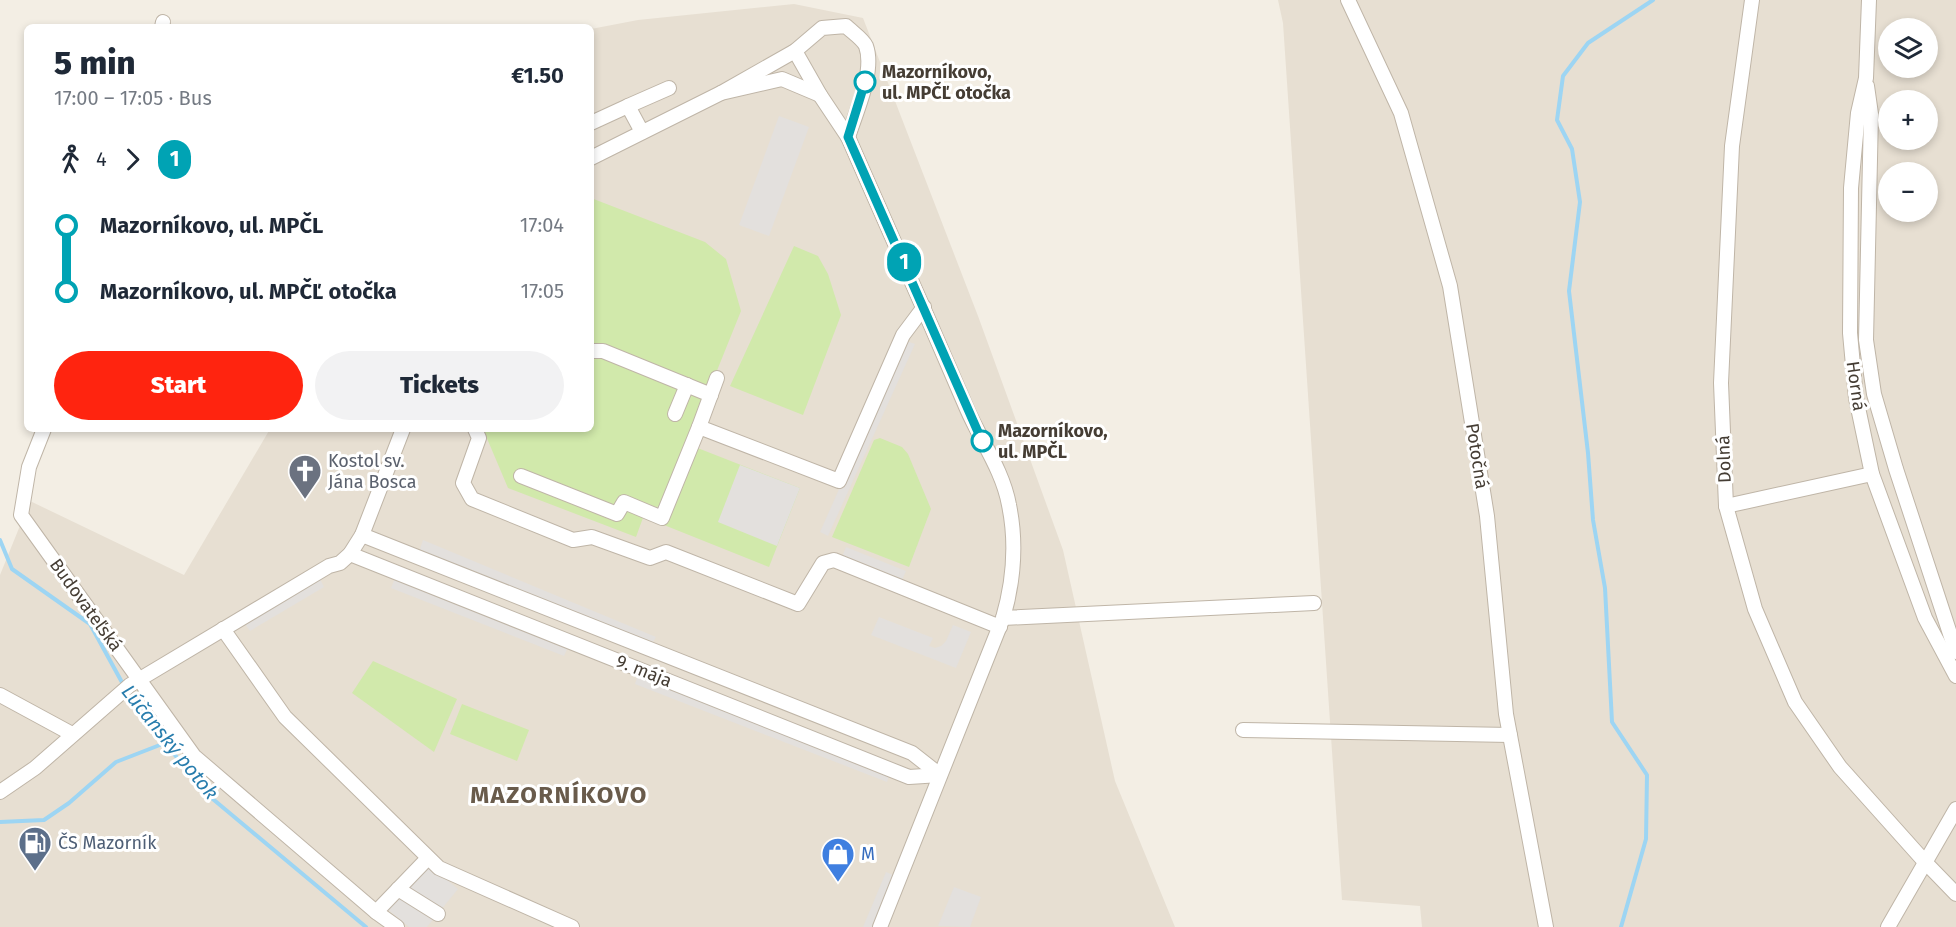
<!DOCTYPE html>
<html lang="en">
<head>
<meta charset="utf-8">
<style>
	:root { --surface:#fff; --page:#f2f2f3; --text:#1f2937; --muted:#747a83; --accent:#ff240f }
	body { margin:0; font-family:"Fira Sans",sans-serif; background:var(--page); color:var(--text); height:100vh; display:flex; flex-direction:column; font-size:22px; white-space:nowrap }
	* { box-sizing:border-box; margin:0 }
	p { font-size:20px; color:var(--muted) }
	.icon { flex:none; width:33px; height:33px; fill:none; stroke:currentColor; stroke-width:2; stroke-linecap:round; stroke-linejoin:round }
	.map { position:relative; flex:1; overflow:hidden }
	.drawer { position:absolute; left:24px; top:24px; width:570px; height:408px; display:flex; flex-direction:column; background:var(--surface); border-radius:9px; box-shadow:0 3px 9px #0003 }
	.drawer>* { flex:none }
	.badge { padding:0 12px; border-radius:20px; font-size:21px; line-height:39px }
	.buttons { position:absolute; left:1878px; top:18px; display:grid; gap:12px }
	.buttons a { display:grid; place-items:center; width:60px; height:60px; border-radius:50%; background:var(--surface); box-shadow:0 3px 9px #0003; font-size:30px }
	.map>.badge { position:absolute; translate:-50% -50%; box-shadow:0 0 0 3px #fff }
	.legs { display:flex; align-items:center; gap:9px; height:66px; padding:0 30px; font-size:20px }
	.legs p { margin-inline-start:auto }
	.overview { display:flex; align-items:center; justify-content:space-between; height:102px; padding:0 30px }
	h1 { font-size:33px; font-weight:800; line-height:45px }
	.primary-button { display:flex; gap:12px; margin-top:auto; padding:12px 30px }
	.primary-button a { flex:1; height:69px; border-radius:36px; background:var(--accent); color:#fff; font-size:24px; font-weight:800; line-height:69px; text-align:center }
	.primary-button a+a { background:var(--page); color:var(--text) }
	ul { padding:0 30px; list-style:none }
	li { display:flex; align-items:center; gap:21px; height:66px; font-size:22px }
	li i { display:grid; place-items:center; width:9px; height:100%; margin:0 8px; background:currentColor }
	li i::after { content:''; width:15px; height:15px; margin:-8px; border:4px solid; border-radius:50%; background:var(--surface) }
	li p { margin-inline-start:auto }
	li:first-child i { background:linear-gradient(#0000 50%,currentColor 0) }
	li:last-child i { background:linear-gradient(currentColor 50%,#0000 0) }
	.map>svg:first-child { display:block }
</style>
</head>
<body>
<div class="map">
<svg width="1956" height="927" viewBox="0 0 1956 927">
	<rect width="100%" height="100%" fill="#f3eee4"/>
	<!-- residential -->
	<g fill="#e7dfd2" fill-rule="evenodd">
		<path d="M 1278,0 L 1956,0 L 1956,927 L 1422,927 L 1420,906 L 1342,900 L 1283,23 ZM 1888,28 L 1928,28 L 1928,68 L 1888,68 ZM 1888,100 L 1928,100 L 1928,140 L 1888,140 ZM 1888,172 L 1928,172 L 1928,212 L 1888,212 Z"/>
		<polygon points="794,4 863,18 978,316 1063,550 1115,781 1175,927 0,927 0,575 30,501 184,575 270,429 591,429 591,29 638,20"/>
	</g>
	<!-- green -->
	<g fill="#d1e9ab">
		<polygon points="591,198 705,242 726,259 741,311 714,378 709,385 701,387 703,405 663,506 656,507 648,504 636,537 508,488 483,429 591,429"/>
		<polygon points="794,246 818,256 828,274 841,315 803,415 730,386"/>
		<polygon points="880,438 902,447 908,454 931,509 909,567 832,537 874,440"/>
		<polygon points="695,447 800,488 769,567 664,525"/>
		<polygon points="373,661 457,699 434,752 352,693"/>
		<polygon points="462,704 529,730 517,761 450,734"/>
	</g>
	<!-- parking -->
	<g fill="#e3e0dd">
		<polygon points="779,116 809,127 769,236 739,225"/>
		<polygon points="906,341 915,344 828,536 820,532 872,415"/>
		<polygon points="740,465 800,488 777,546 718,522"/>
		<polygon points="423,540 656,637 653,642 419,552"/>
		<polygon points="846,547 906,571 902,580 842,557"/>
		<polygon points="395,578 568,647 564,656 391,588"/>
		<polygon points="320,579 324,587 250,631 245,624"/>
		<polygon points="879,617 933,638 929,646 935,648 941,646 946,641 953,625 971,632 956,668 871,635"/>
		<polygon points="638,675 890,773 887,782 635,684"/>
		<polygon points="426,862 458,889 427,927 409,927 387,909"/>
		<polygon points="886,872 893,875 872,927 863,927"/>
		<polygon points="954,887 981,897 970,927 938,926"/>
	</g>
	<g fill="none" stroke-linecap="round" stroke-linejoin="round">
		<!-- stream -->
		<g stroke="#9dd5f3" stroke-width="4">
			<polyline points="0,540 12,569 90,624 124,686"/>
			<polyline points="128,692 165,743 208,795 366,927"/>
			<polyline points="0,822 44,820 69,803 116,762 165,743"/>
			<polyline points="1621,927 1646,839 1647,775 1612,722 1605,588 1593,520 1588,453 1569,291 1580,202 1572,149 1557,120 1563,76 1588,43 1653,0"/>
		</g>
		<!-- minor casing -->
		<g stroke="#bfb5a7" stroke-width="16">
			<g id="minor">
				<polyline points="1348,0 1401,113 1450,286 1487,516 1506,714 1546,927"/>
				<polyline points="1752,0 1732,146 1721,383 1726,506 1755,609 1795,702 1840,767 1925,862 1956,894"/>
				<polyline points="1869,0 1866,78 1858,113 1851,188 1850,333 1856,398 1872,474 1925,618 1956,676"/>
				<polyline points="162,27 163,22"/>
				<path d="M 795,51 L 820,95 L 848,137 C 888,227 928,318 967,409 C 981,441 1003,471 1009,505 C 1017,544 1014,580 1003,618 L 880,927"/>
				<polyline points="1867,86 1871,114 1866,340 1874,394 1896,469 1956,652"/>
				<path d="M 721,93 L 795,51 L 822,28 L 846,26 C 852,32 863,39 866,46 C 875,71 856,112 848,137"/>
				<polyline points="591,123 628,106"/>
				<polyline points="642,132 628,106 669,88"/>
				<polyline points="591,158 721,93 782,79 820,95"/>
				<polyline points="591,351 603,351 711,395"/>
				<polyline points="675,414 687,385"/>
				<polyline points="699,427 717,378"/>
				<polyline points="44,429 29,467 21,515 194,756 376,912 397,927"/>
				<polyline points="475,429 479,438 463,483 472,499 573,540 592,537 650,558 666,552 798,604 823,563 834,560 1000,627"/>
				<polyline points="521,476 617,514 624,502 662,518 699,427 839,481 903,335 924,307"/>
				<polyline points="1726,506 1872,474"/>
				<polyline points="362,535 912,753 940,775"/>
				<polyline points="350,554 909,777 940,775"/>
				<polyline points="1003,618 1314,603"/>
				<polyline points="223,629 285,717 439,868 572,927"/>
				<polyline points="0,695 72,734"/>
				<polyline points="1243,730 1510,735"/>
				<polyline points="0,792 35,768 130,685 329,566 340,563 350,554 362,535 403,429"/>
				<polyline points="398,889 438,914"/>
				<polyline points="376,912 428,858"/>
				<polyline points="1888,927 1956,809"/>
			</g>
		</g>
		<!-- minor -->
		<use href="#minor" stroke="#fff" stroke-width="14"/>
	</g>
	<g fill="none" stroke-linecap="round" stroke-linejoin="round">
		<!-- line-1 casing -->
		<g stroke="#fff" stroke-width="14">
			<polyline id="line-1" points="865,82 848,137 982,441"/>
		</g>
		<!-- line-1 -->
		<use href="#line-1" stroke="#00a3b4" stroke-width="9"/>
	</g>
	<!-- icons -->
	<defs>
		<g id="church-pin" transform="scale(1.725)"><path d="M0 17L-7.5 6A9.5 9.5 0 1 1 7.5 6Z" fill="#6b7280" stroke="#fff"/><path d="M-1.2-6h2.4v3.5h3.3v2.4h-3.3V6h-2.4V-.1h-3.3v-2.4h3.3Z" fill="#fff"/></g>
		<g id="fuel-pin" transform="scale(1.725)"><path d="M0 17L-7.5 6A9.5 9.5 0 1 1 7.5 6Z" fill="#5c6f8a" stroke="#fff"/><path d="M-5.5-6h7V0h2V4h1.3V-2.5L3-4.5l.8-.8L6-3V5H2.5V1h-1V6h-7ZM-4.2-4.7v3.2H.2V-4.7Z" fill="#fff"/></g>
		<g id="shop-pin" transform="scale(1.725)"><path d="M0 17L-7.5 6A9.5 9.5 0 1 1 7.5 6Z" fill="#3f7fe0" stroke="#fff"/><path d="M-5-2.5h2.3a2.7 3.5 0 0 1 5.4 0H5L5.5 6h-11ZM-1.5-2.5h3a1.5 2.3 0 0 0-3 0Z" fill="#fff"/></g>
	</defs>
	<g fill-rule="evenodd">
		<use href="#church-pin" x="305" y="471"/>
		<use href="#fuel-pin" x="35" y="843"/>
		<use href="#shop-pin" x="838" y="854"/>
	</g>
	<!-- markers -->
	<g fill="#fff" stroke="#00a3b4" stroke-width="3">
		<circle cx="865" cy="82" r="10"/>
		<circle cx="982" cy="441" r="10"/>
	</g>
	<g text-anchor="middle" stroke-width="6" stroke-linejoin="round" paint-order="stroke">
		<!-- stop labels -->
		<g font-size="18" font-weight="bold" fill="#453d34" stroke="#fff" text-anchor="start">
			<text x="882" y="78">Mazorníkovo,<tspan x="882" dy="21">ul. MPČĽ otočka</tspan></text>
			<text x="998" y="437">Mazorníkovo,<tspan x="998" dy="21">ul. MPČL</tspan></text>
		</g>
		<!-- street labels -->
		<g font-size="18" fill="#453d34" stroke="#fff">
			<text transform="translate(1856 386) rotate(82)" y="6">Horná</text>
			<text transform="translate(1477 456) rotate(81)" y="6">Potočná</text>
			<text transform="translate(1724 459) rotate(-92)" y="6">Dolná</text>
			<text transform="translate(86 605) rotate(54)" y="6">Budovateľská</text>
			<text transform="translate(644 671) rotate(22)" y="6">9. mája</text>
		</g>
		<!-- worship labels -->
		<g font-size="18" fill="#5b616d" stroke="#fff" text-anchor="start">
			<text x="328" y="467">Kostol sv.<tspan x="328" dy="21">Jána Bosca</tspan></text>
		</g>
		<!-- service labels -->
		<g font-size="18" fill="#4e5e75" stroke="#fff" text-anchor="start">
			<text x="58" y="849">ČS Mazorník</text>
		</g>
		<!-- shop labels -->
		<g font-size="18" fill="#366cbe" stroke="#fff" text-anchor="start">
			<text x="861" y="860">M</text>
		</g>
		<!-- water labels -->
		<g font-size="20" font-style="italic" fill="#287dad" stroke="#fff">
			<text transform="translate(170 742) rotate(51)" y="7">Lúčanský potok</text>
		</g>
		<!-- district labels -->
		<g font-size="24" font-weight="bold" letter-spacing="1.5" fill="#695b4b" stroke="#fff">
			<text x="559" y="803">MAZORNÍKOVO</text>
		</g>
	</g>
</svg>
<div class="buttons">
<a><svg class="icon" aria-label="layers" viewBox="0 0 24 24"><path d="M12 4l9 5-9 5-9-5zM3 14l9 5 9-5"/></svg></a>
<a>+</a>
<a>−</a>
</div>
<b class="badge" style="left:904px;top:262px;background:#00a3b4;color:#fff">1</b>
<section class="drawer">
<div class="overview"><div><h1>5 min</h1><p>17:00 – 17:05 · Bus</p></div><b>€1.50</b></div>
<div class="legs"><svg class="icon" aria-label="walk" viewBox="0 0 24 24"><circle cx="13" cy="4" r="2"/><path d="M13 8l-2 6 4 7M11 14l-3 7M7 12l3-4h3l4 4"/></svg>4<svg class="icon" aria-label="forward" viewBox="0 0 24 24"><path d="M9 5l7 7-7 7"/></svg><b class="badge" style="background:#00a3b4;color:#fff">1</b></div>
<ul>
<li><i style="color:#00a3b4"></i><b>Mazorníkovo, ul. MPČL</b><p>17:04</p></li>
<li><i style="color:#00a3b4"></i><b>Mazorníkovo, ul. MPČĽ otočka</b><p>17:05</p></li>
</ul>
<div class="primary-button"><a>Start</a><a>Tickets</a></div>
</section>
</div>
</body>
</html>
